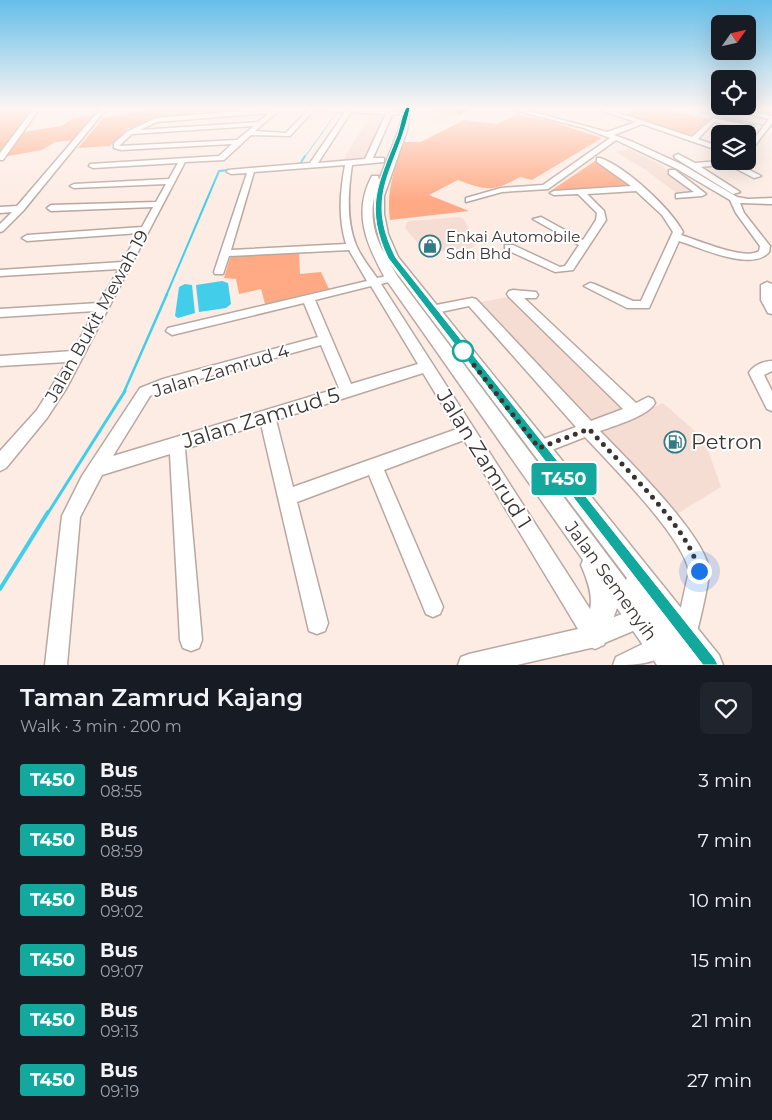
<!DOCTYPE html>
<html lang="en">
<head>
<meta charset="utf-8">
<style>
	:root { --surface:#171b24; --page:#20242c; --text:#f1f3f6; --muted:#9ea1a6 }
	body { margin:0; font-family:Montserrat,sans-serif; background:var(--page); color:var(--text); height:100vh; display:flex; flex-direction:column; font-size:19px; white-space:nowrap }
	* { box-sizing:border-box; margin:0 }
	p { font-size:16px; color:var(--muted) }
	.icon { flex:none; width:28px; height:28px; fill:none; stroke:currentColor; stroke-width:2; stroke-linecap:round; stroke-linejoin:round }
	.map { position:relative; height:665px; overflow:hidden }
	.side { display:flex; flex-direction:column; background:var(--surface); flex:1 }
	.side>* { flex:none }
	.badge { padding:0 10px; border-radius:4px; font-size:18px; line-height:32px }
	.needle { width:32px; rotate:56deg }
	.controls { position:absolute; left:711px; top:15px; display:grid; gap:10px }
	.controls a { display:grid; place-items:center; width:45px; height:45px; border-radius:8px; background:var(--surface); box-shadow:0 5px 20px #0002; font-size:25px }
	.you { position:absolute; width:25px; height:25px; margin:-12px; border:4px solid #fff; border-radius:50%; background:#1a73e8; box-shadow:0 0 0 8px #1a73e833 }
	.map>.badge { position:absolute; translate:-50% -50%; box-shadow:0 0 0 2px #fff }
	.round { display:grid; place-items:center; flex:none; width:52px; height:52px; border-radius:8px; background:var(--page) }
	.headline { display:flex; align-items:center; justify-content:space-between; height:85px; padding:0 20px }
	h1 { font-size:24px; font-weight:600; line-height:38px }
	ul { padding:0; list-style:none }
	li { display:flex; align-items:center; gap:15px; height:60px; padding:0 20px }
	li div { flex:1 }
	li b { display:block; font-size:19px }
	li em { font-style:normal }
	li .badge { min-width:55px; font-weight:700; text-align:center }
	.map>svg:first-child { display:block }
</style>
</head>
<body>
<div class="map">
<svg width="772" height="665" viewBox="0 0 772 665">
	<rect width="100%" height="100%" fill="#fdece4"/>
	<!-- built -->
	<g fill="#f5ddd3">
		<polygon points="432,108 481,108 445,123 430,123"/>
		<polygon points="371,113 387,114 367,160 342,162"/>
		<polygon points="629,149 659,164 699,193 679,195 646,170 616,152"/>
		<polygon points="460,217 464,219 476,244 472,248 426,253 405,228 407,222 410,221"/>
		<polygon points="511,296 635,415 663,403 704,439 721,487 677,514 477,303"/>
	</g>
	<!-- green -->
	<g fill="#ffaa85">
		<polygon points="0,108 34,108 0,155"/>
		<polygon points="158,108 218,109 152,119 127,129 110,146 78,148 103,118"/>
		<polygon points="633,108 657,108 709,119 692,136 687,136 621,115 637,111"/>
		<path d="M 517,114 L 553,122 L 602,138 L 532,180 L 520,177 C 493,192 487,191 458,180 L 429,195 L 469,211 L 390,220 C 386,192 394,169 404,142 L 421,142 L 464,120 L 497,124 Z"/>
		<polygon points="96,115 75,140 55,142 42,150 3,157 22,132 62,126 73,118"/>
		<polygon points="595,161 603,164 634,187 549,192"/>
		<polygon points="299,252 300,274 321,272 329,289 265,304 261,289 239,294 236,279 224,278 230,258 235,255"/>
	</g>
	<!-- water -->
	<g fill="#42ceea">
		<polygon points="222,281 228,283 231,304 226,308 199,312 196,285"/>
		<polygon points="185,284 192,285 195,313 178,318 175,316 179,287"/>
	</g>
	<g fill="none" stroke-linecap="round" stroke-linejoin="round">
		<!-- stream-far4 -->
		<g stroke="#42ceea" stroke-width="1">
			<polyline points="678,108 772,127"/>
			<polyline points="304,158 340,108"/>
		</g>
		<!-- stream-far3 -->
		<g stroke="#42ceea" stroke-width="2">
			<polyline points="297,164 300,164 305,156"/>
			<polyline points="166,296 219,171 229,170"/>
		</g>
		<!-- stream-far2 -->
		<polyline stroke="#42ceea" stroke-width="2.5" points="124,392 167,294"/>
		<!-- stream-far1 -->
		<polyline stroke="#42ceea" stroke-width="3" points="48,513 125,391"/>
		<!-- stream -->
		<polyline stroke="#42ceea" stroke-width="4" points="0,589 48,512"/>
		<!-- minor casing -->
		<g stroke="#b8a8a1" stroke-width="3">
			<g id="minor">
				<polygon points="34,108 40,108 3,160 0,160 0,153"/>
				<polygon points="101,108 107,108 23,211 3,231 0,232 0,224 12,212 0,213 0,207 17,206"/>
				<path d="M 275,108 L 278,109 L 278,111 L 255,131 L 286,133 L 308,110 L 300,108 L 387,111 L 386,108 L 392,108 L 393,111 L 399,112 L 399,114 L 392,115 L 373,158 L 384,158 L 384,162 L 352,165 C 348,191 346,220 356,245 C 361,257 370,268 377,278 L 392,275 L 397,278 L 396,280 L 381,284 L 599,623 L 640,607 L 647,611 L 651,618 L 647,625 L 595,647 L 517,665 L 458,665 L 461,657 L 469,654 L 578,629 L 464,440 L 384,470 L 443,607 L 440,614 L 433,617 L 426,614 L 369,475 L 297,502 L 328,623 L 325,631 L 317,634 L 309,631 L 261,424 L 185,449 L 202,640 L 199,648 L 191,651 L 183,648 L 180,640 L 170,454 L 102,475 L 80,517 L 67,665 L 45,665 L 62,516 L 82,476 L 140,388 L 163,379 L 318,337 L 304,303 L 172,335 L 166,331 L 168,328 L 367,281 L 349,250 L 229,256 L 223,274 L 215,274 L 214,272 L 247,173 L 231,174 L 227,172 L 228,170 L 310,163 L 345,112 L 314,110 L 290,136 L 251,135 L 224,160 L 185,162 L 66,389 L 47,418 L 6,468 L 0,471 L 0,451 L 37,410 L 67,362 L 0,366 L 0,356 L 73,351 L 95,311 L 0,317 L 0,309 L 99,303 L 119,269 L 0,276 L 0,270 L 122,262 L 139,233 L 27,241 L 22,238 L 27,235 L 142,227 L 153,207 L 51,211 L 47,208 L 51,205 L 156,202 L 166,184 L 74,188 L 70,186 L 74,184 L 169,179 L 178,163 L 93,168 L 89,166 L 90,164 L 219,156 L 232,144 L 121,150 L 114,148 L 114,143 L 128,131 L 156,118 ZM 351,112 L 386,114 L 365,159 L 318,163 ZM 269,113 L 258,122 L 140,130 L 157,122 ZM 254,126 L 237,140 L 119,146 L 132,134 ZM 345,165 C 340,192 338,218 346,244 L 231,250 L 254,172 ZM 371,286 L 418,364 L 351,384 L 315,300 ZM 321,345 L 339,388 L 113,456 L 150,396 L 167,388 ZM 423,373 L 457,429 L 293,487 L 276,420 Z"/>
				<path d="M 506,108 L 518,108 L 607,132 L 636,122 L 594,108 L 604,108 L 692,137 L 713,118 L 754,126 L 752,129 L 714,122 L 698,139 L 720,147 L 720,151 L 642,124 L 614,135 L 633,142 L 683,165 L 737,197 L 748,199 L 772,198 L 772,204 L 740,203 L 744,213 L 770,246 L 769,252 C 752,272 701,248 679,241 L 649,308 L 627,308 L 584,286 L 590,283 L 594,284 L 633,301 L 641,301 L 673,232 L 662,215 L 636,191 L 587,194 L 604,211 L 606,220 L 573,270 L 555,272 L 505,249 L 505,245 L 513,245 L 560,267 L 565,266 L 579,245 L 533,219 L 541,217 L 583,240 L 596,220 L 597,213 L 578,194 L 554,195 L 550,193 L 554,191 L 631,186 L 597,162 L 597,158 L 600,158 C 626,167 670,208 683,232 L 681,235 C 698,240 745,261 759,251 L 760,246 L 736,213 L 730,200 L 677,169 L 616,140 L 548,189 L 502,192 L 466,202 L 466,198 L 501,188 L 543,185 L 610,138 L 584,128 Z"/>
				<polygon points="725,108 737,108 772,116 772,123 750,152 748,153 748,147 769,119"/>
				<polygon points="678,154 695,163 720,161 738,161 736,163 761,176 754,178 727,164 701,167 740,192 733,194 675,158 674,156"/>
				<polygon points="669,170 675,170 706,194 702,196 676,198 676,194 694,192 669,174"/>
				<polygon points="767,282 772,284 772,314 768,313 761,300 761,285"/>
				<path d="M 513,290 L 536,292 L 538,295 L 536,298 L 524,298 L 636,403 L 648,397 L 653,399 L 655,403 C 648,416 614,426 600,431 C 625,457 708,538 709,571 C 709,583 698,630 694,642 L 686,645 L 678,642 L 675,634 L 689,571 C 682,536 612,466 585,437 L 539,455 L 533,453 L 531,448 L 533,443 L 576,427 L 469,306 L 431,314 L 425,310 L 431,306 L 472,298 L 476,299 L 591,421 L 623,409 L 509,297 L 507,294 L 509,291 Z"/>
				<path d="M 772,361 L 772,371 L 764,375 L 772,391 L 772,411 L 767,409 L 749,373 C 753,365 764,361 772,361 Z"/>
				<path d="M 659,636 L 667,639 L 670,647 C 661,665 633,665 613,665 L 616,657 Z"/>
			</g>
		</g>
		<!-- major casing -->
		<g stroke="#b8a8a1" stroke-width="3">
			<path id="major" d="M 404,108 L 411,108 L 407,130 L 384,196 L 384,214 L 388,234 L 398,257 L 719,655 L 723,665 L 657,665 L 617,608 L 604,645 L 595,649 L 586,645 L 582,636 C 594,606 594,595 581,565 L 583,560 L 385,278 C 367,245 352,213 372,176 L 378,176 L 379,180 L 399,130 ZM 374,197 C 373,218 377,234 384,253 C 374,234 370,218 374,197 ZM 390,264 L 627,578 L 626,580 L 398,277 Z"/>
		</g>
		<!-- minor -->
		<use href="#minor" fill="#fff" fill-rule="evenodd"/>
		<!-- major -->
		<use href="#major" fill="#fff" fill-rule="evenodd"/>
	</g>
	<!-- wall -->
	<polygon fill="#c0b1ab" points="437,108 472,108 459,115 436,111"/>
	<!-- shaded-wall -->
	<polygon fill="#9c908b" points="460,108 472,108 459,115"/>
	<!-- sky -->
	<linearGradient id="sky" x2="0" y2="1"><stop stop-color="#65bee9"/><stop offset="0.54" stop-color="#fef6f3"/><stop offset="1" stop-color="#fef6f3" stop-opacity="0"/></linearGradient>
	<rect width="772" height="201" fill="url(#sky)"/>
	<!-- line -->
	<path fill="#12a89d" stroke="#fff" d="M 407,107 L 410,108 C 397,170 363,193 396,258 L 715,659 L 718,665 L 703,665 L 388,258 C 364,207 378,184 397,136 C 400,128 402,112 407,107 Z"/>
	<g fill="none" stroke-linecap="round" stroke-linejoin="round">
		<!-- walk -->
		<path stroke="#3a3431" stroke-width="5" stroke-dasharray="0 9" d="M 463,351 L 539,448 L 589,429 C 620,464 689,527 699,571"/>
	</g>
	<!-- icons -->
	<defs>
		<g id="shop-ring" transform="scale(1.125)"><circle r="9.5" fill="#fff" stroke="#347987" stroke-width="1.5"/><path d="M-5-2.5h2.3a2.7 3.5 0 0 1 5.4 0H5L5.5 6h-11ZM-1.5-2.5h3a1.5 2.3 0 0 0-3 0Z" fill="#347987"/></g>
		<g id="fuel-ring" transform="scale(1.125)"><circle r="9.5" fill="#fff" stroke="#347987" stroke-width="1.5"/><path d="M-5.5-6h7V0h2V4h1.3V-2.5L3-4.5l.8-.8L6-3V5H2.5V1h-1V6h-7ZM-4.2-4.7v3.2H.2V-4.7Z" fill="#347987"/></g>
	</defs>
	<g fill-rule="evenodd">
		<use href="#shop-ring" x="430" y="246"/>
		<use href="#fuel-ring" x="675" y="442"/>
	</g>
	<!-- markers -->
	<circle fill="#fff" stroke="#12a89d" stroke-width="2.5" cx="463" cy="351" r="10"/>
	<g text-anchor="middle" stroke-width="4" stroke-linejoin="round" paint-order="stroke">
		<!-- far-poi labels -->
		<g font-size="15" fill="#3a3431" stroke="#fff" text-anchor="start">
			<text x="446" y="242">Enkai Automobile<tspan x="446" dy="17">Sdn Bhd</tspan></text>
		</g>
		<!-- street labels -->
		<g font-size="18" fill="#3a3431" stroke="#fff">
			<text transform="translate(97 316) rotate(-61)" y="6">Jalan Bukit Mewah 19</text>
			<text transform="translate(221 371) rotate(-17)" y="6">Jalan Zamrud 4</text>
			<text transform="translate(611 581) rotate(54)" y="6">Jalan Semenyih</text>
		</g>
		<!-- near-street labels -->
		<g font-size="21" fill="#3a3431" stroke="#fff">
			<text transform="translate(261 418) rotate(-17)" y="7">Jalan Zamrud 5</text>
			<text transform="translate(484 459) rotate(58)" y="7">Jalan Zamrud 1</text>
		</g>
		<!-- near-poi labels -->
		<g font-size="21" fill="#3a3431" stroke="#fff" text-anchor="start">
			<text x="691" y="449">Petron</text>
		</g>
	</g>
</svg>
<div class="controls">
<a><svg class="needle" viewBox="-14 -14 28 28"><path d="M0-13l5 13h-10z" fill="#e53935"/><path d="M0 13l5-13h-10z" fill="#9ea1a6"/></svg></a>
<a><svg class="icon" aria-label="locate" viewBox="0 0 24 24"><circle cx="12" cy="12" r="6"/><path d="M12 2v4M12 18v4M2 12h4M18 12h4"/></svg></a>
<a><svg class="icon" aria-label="layers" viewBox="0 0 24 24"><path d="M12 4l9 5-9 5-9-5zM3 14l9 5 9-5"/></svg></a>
</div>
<div class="you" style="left:699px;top:571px"></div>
<b class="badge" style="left:564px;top:479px;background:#12a89d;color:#fff">T450</b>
</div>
<section class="side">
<div class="headline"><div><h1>Taman Zamrud Kajang</h1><p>Walk · 3 min · 200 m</p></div><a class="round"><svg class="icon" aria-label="heart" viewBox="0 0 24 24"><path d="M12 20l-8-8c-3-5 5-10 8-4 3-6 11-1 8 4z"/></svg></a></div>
<ul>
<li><span class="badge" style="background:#12a89d;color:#fff">T450</span><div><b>Bus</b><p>08:55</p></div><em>3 min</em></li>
<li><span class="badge" style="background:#12a89d;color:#fff">T450</span><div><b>Bus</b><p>08:59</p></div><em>7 min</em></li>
<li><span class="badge" style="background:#12a89d;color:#fff">T450</span><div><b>Bus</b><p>09:02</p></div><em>10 min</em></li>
<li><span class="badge" style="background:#12a89d;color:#fff">T450</span><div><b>Bus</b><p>09:07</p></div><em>15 min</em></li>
<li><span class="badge" style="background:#12a89d;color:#fff">T450</span><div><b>Bus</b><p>09:13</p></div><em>21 min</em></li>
<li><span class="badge" style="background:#12a89d;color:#fff">T450</span><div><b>Bus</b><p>09:19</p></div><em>27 min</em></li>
</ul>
</section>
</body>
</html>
